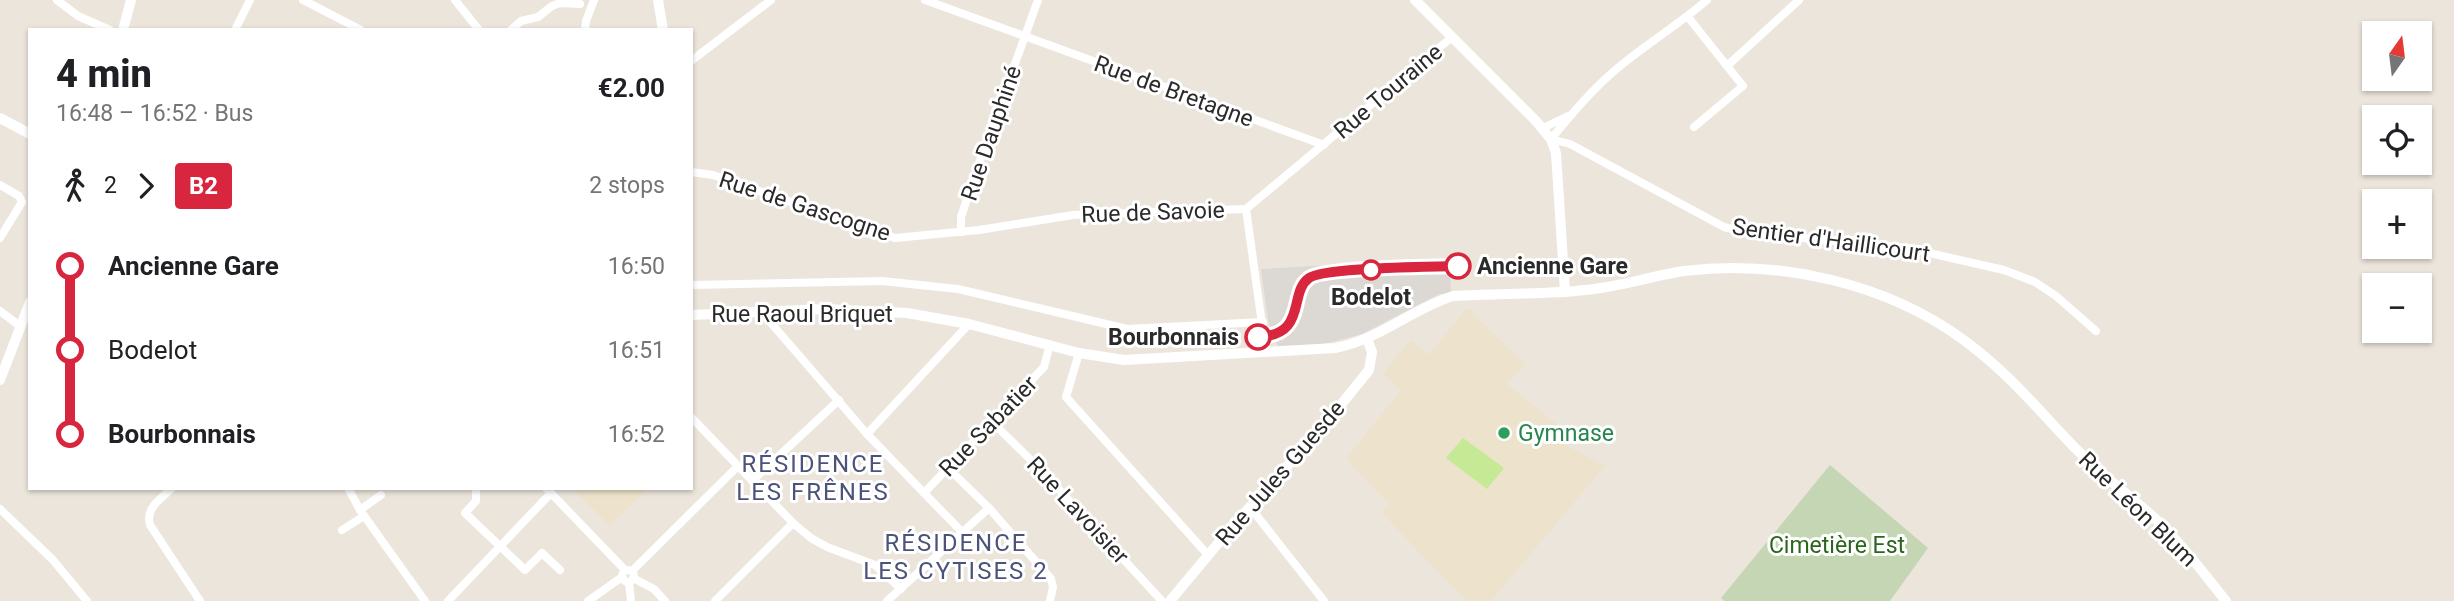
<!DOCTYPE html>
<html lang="en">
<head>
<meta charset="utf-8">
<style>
	:root { --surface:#fff; --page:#f2f2f2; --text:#202124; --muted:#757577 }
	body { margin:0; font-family:Roboto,sans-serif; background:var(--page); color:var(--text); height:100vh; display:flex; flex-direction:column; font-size:26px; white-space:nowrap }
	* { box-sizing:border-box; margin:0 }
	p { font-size:23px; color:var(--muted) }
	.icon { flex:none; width:38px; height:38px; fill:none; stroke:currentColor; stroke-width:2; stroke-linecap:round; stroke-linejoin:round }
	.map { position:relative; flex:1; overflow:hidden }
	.side { position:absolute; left:28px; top:28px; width:665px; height:462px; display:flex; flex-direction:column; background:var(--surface); border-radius:0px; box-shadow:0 2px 5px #0004 }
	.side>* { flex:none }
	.badge { padding:0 14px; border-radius:5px; font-size:24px; line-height:46px }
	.needle { width:46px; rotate:14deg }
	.fabs { position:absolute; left:2362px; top:21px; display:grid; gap:14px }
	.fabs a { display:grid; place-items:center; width:70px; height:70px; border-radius:0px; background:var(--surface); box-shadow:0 2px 5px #0004; font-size:35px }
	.map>.badge { position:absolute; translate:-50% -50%; box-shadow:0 0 0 4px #fff }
	.legs { display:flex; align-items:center; gap:10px; height:77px; padding:0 28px; font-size:23px }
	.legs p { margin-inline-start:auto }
	.head { display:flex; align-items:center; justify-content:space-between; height:119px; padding:0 28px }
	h1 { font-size:38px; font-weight:800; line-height:52px }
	ul { padding:0 28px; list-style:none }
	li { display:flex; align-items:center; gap:24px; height:84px; font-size:26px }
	li i { display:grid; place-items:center; width:10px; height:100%; margin:0 9px; background:currentColor }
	li i::after { content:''; width:18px; height:18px; margin:-9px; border:5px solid; border-radius:50%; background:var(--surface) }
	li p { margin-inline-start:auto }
	li:first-child i { background:linear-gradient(#0000 50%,currentColor 0) }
	li:last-child i { background:linear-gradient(currentColor 50%,#0000 0) }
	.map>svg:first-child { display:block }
</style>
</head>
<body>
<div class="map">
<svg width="2454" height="601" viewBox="0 0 2454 601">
	<rect width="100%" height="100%" fill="#ece5dc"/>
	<!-- education -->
	<g fill="#ede3cc">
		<polygon points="1466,309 1474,309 1471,312 1525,364 1507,384 1566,432 1558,441 1605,466 1491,601 1466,601 1381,512 1389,504 1346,459 1401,390 1383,374 1404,347 1411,340 1429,355"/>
		<polygon points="572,488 648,488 610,526"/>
	</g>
	<!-- cemetery -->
	<polygon fill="#c4d6b4" points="1830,465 1928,548 1890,601 1724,601 1721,598"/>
	<!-- pitch -->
	<polygon fill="#c5e995" points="1463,438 1504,468 1487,489 1446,458"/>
	<!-- plaza -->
	<polygon fill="#dcd8d3" points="1332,265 1339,276 1450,272 1451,293 1439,294 1362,334 1324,344 1279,346 1274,342 1268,320 1261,269"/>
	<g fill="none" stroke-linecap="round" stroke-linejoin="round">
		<!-- street -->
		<g stroke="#fff" stroke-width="8">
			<polyline points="57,0 78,16 110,30"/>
			<polyline points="303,0 361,30"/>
			<polyline points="455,0 479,30"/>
			<polyline points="925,0 1324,145"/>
			<path d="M 1707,0 C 1677,26 1643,46 1613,72 C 1590,92 1570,116 1551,139 L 1570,144 L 1724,227 L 1748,233 L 1907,248 L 2004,270 L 2035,282 L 2056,296 L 2096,331"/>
			<polyline points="1688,17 1743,86 1694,127"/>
			<polyline points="235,30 250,0"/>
			<polyline points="511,30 521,21 538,17 552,6 560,3 580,4"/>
			<polyline points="585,30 586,21 594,0"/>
			<polyline points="691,61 771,0"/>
			<polyline points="1727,66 1799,0"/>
			<polyline points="1543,128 1568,116"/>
			<polyline points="691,172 713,175 895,238 979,230 1073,215 1246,209 1452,37"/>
			<polyline points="0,185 19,196 22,202 0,238"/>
			<polyline points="1246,209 1266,353"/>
			<polyline points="961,232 961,217 977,169 1038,0"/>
			<polyline points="691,285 882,281 958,289 1127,329 1263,322"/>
			<polyline points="0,311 20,326"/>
			<polyline points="766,311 771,323 867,434 924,493"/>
			<polyline points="1079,353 1066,397 1208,555"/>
			<polyline points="691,417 793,523 811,538 827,547 875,565 901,589"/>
			<polyline points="991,421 1041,470 1162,601"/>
			<polyline points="867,434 969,324"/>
			<polyline points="947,467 989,508 1051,579 1053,587 1050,601"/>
			<polyline points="752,481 839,400"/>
			<path d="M 172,488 C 160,500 145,508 150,525 L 200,601"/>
			<polyline points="348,488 360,510 425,601"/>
			<polyline points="476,488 476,501 465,513 525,570 542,553 560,570"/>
			<polyline points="546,488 625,570"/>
			<polyline points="1250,507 1324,601"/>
			<polyline points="0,509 53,560 87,601"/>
			<polyline points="360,510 381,495"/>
			<polyline points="342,530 364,516"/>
			<polyline points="963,533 924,493 1044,367 1050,344"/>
			<circle cx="628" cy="576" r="6"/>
			<polyline points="632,571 738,466"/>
			<polyline points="633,578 654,589 665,601"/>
			<polyline points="629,582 631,601"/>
			<polyline points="448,601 551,493"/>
			<polyline points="588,601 622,577"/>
			<polyline points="715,601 793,523"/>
			<polyline points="887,601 989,508"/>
		</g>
		<!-- secondary -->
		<g stroke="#fff" stroke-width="10">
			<polyline points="658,0 663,30"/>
			<polyline points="1415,0 1535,120 1551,139 1556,153 1565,292"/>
			<polyline points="123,30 131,0"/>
			<polyline points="0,118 30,134"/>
			<path d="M 691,315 L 824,309 L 907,313 L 969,324 L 1079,353 L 1124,360 L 1335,348 C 1378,340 1412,309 1453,296 C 1497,293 1542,295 1585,290 C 1619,287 1651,276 1684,271 C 1779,259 1887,283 1965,341 C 2011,375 2039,411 2078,451 C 2104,478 2135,499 2161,524 C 2185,548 2205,575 2226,601"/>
			<polyline points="0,380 30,302"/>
			<polyline points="1170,601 1230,529 1327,422 1369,370 1372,352 1367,339"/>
		</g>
	</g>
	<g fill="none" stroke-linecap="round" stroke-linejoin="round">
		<!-- line-1 casing -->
		<g stroke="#fff" stroke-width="16">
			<path id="line-1" d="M 1258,337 C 1308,335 1288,293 1309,278 C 1324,267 1432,267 1458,266"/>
		</g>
		<!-- line-1 -->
		<use href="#line-1" stroke="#d7263d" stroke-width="10"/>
	</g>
	<!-- markers -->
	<g fill="#fff" stroke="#d7263d" stroke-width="3.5">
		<circle cx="1458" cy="266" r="12"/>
		<circle cx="1371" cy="270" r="9"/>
		<circle cx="1258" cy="337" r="12"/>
	</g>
	<circle fill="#2e9e5b" stroke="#fff" stroke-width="2.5" cx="1504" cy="433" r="7"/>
	<g text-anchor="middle" stroke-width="6" stroke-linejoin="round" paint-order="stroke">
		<!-- street labels -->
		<g font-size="23" fill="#2a2a2a" stroke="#fff">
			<text transform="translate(1174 91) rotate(20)" y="8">Rue de Bretagne</text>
			<text transform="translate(1388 91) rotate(-40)" y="8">Rue Touraine</text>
			<text transform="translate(991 133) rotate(-71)" y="8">Rue Dauphiné</text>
			<text transform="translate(805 206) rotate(18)" y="8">Rue de Gascogne</text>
			<text transform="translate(1153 212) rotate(-2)" y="8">Rue de Savoie</text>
			<text transform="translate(1831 240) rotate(8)" y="8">Sentier d'Haillicourt</text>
			<text x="802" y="322">Rue Raoul Briquet</text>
			<text transform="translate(988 426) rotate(-46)" y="8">Rue Sabatier</text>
			<text transform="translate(1280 473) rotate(-49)" y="8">Rue Jules Guesde</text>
			<text transform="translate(2138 509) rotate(44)" y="8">Rue Léon Blum</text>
			<text transform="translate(1078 510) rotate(47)" y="8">Rue Lavoisier</text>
		</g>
		<!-- stop labels -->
		<g font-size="23" font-weight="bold" fill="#2a2a2a" stroke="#fff" text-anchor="start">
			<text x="1477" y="274">Ancienne Gare</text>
			<text x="1371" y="305" text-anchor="middle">Bodelot</text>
			<text x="1239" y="345" text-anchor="end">Bourbonnais</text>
		</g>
		<!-- leisure labels -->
		<g font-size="23" fill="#27864d" stroke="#fff" text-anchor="start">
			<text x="1518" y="441">Gymnase</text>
		</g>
		<!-- park labels -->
		<g font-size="23" fill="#2a661b" stroke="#fff">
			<text x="1837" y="553">Cimetière Est</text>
		</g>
		<!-- neighbourhood labels -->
		<g font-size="24" letter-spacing="2" fill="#4b537a" stroke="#fff">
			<text x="813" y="472">RÉSIDENCE<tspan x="813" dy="28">LES FRÊNES</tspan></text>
			<text x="956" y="551">RÉSIDENCE<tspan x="956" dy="28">LES CYTISES 2</tspan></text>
		</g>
	</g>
</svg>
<div class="fabs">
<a><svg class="needle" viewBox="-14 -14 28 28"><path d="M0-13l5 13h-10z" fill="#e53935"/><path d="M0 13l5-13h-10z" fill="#757577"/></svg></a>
<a><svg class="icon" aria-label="locate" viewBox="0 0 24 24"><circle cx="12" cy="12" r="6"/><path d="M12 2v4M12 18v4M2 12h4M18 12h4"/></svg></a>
<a>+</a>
<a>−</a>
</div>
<section class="side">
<div class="head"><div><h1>4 min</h1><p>16:48 – 16:52 · Bus</p></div><b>€2.00</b></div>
<div class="legs"><svg class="icon" aria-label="walk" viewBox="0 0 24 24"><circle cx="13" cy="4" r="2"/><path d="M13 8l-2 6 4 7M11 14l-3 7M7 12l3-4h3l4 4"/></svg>2<svg class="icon" aria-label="forward" viewBox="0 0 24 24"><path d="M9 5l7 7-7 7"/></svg><b class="badge" style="background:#d7263d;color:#fff">B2</b><p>2 stops</p></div>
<ul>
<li><i style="color:#d7263d"></i><b>Ancienne Gare</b><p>16:50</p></li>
<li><i style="color:#d7263d"></i><span>Bodelot</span><p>16:51</p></li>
<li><i style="color:#d7263d"></i><b>Bourbonnais</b><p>16:52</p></li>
</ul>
</section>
</div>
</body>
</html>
